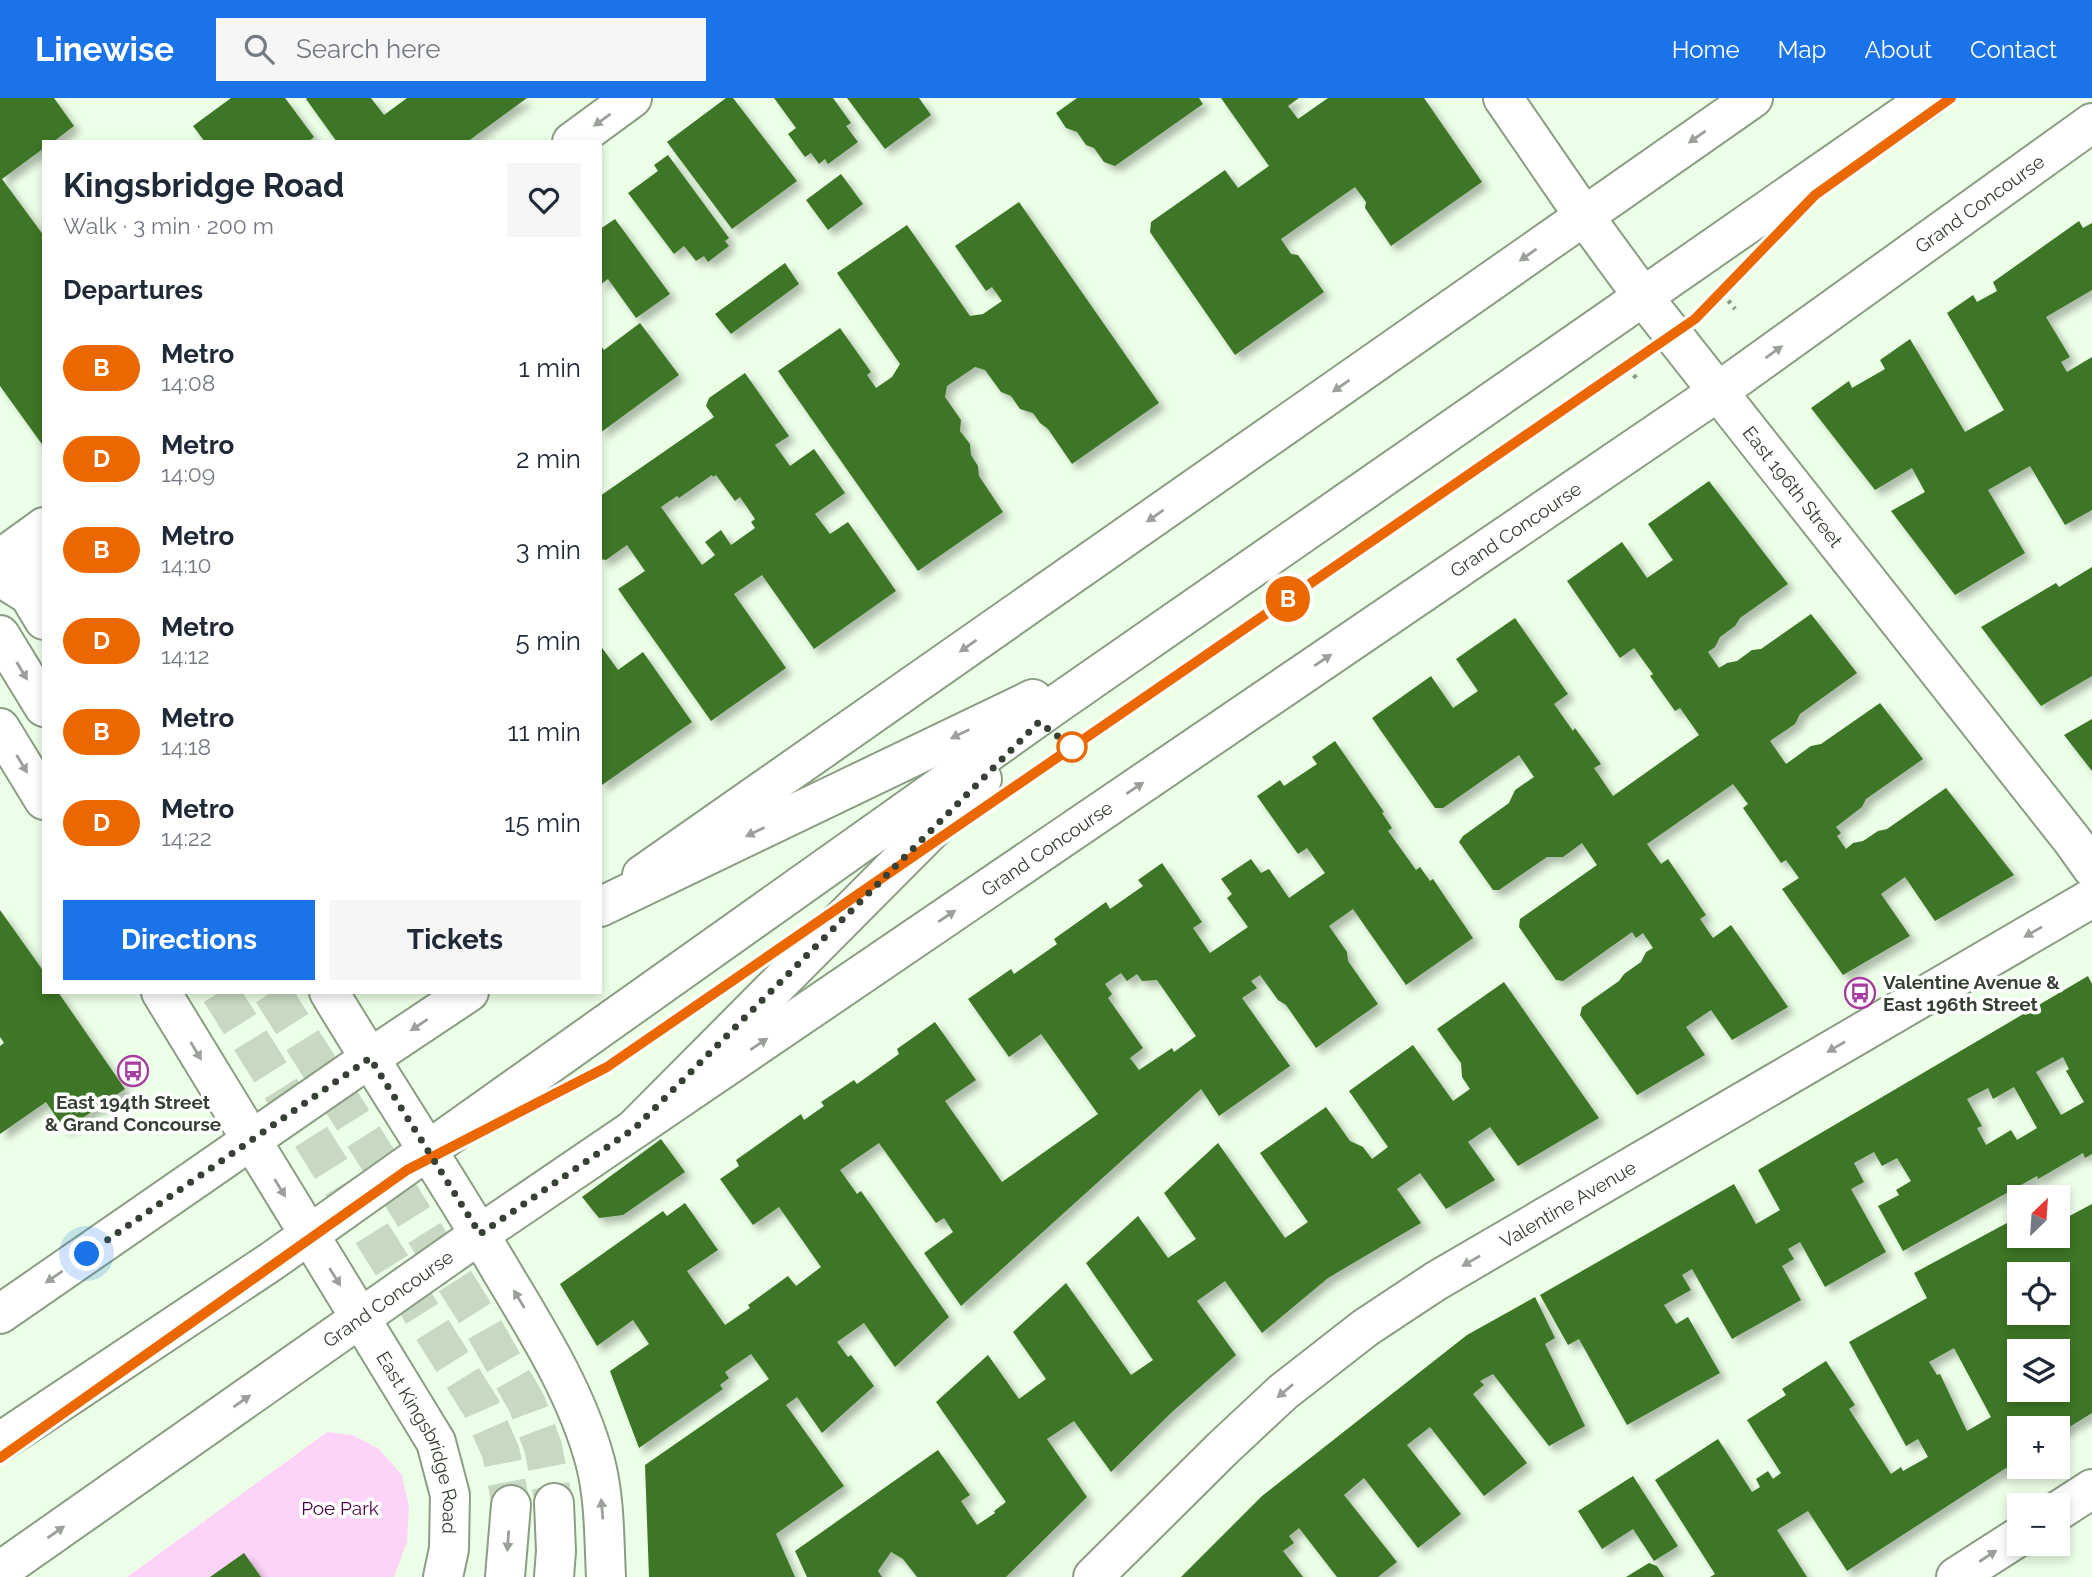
<!DOCTYPE html>
<html lang="en">
<head>
<meta charset="utf-8">
<style>
	:root { --surface:#fff; --page:#f6f6f7; --text:#1f2937; --muted:#747a83; --accent:#1a73e8 }
	body { margin:0; font-family:Raleway,sans-serif; background:var(--page); color:var(--text); height:100vh; display:flex; flex-direction:column; font-size:26px; white-space:nowrap }
	* { box-sizing:border-box; margin:0 }
	p { font-size:23px; color:var(--muted) }
	.icon { flex:none; width:38px; height:38px; fill:none; stroke:currentColor; stroke-width:2; stroke-linecap:round; stroke-linejoin:round }
	.map { position:relative; flex:1; overflow:hidden }
	.side { position:absolute; left:42px; top:42px; width:560px; height:854px; display:flex; flex-direction:column; background:var(--surface); border-radius:0px; box-shadow:0 4px 10px #0003 }
	.side>* { flex:none }
	.badge { padding:0 14px; border-radius:23px; font-size:24px; line-height:46px }
	.needle { width:46px; rotate:25deg }
	.fabs { position:absolute; left:2007px; top:1087px; display:grid; gap:14px }
	.fabs a { display:grid; place-items:center; width:63px; height:63px; border-radius:0px; background:var(--surface); box-shadow:0 4px 10px #0003; font-size:35px }
	.you { position:absolute; width:35px; height:35px; margin:-18px; border:5px solid #fff; border-radius:50%; background:#1a73e8; box-shadow:0 0 0 10px #1a73e833 }
	.map>.badge { position:absolute; translate:-50% -50%; box-shadow:0 0 0 4px #fff }
	h2 { padding:0 21px; font-size:26px; line-height:63px }
	.round { display:grid; place-items:center; flex:none; width:74px; height:74px; border-radius:0px; background:var(--page) }
	.head { display:flex; align-items:center; justify-content:space-between; height:119px; padding:0 21px }
	h1 { font-size:33px; font-weight:700; line-height:52px }
	.button { display:flex; gap:14px; margin-top:auto; padding:14px 21px }
	.button a { flex:1; height:80px; border-radius:0px; background:var(--accent); color:#fff; font-size:28px; font-weight:700; line-height:80px; text-align:center }
	.button a+a { background:var(--page); color:var(--text) }
	ul { padding:0; list-style:none }
	li { display:flex; align-items:center; gap:21px; height:91px; padding:0 21px }
	li div { flex:1 }
	li b { display:block; font-size:26px }
	li em { font-style:normal }
	li .badge { min-width:77px; font-weight:700; text-align:center }
	header { display:flex; align-items:center; gap:42px; box-sizing:border-box; height:98px; padding:0 35px; background:var(--accent); color:#fff }
	header strong { font-size:33px }
	nav { display:flex; gap:38px; margin-inline-start:auto; font-size:24px }
	.search { width:490px; height:63px; background:var(--page); display:flex; align-items:center; gap:18px; box-sizing:border-box; padding:0 24px; border-radius:0px; color:var(--muted); font-size:26px }
	.map>svg:first-child { display:block }
</style>
</head>
<body>
<header>
<strong>Linewise</strong>
<div class="search"><svg class="icon" aria-label="search" viewBox="0 0 24 24"><circle cx="10" cy="10" r="6"/><path d="M15 15l6 6"/></svg>Search here</div>
<nav><a>Home</a><a>Map</a><a>About</a><a>Contact</a></nav>
</header>
<div class="map">
<svg width="2092" height="1479" viewBox="0 0 2092 1479">
	<defs>
		<filter id="shadow"><feDropShadow dx="6" dy="6" stdDeviation="3.5" flood-color="#0004"/></filter>
	</defs>
	<rect width="100%" height="100%" fill="#ecffe7"/>
	<!-- green -->
	<polygon fill="#fdd4f7" points="327,1334 353,1337 379,1351 402,1377 409,1409 407,1444 394,1479 127,1479"/>
	<!-- building -->
	<g fill="#3c7625" fill-rule="evenodd" filter="url(#shadow)">
		<polygon points="0,0 54,0 74,28 53,44 44,44 44,50 2,81 44,138 44,349 0,288"/>
		<polygon points="231,0 285,0 314,39 308,44 205,44 193,28"/>
		<polygon points="307,0 371,0 384,17 407,0 527,0 467,44 337,44 306,1"/>
		<polygon points="726,0 733,0 797,83 732,131 667,44"/>
		<polygon points="774,0 833,0 851,25 846,28 858,44 828,66 825,61 819,66 811,55 805,59 788,36 796,30"/>
		<polygon points="847,0 919,0 931,17 885,51"/>
		<polygon points="1077,0 1199,0 1203,6 1115,68 1104,64 1094,50 1086,47 1077,34 1066,30 1056,15"/>
		<polygon points="1221,0 1299,0 1288,8 1298,21 1328,0 1424,0 1482,84 1391,148 1365,110 1366,104 1355,89 1281,141 1291,156 1298,157 1324,194 1235,257 1150,134 1151,124 1225,72 1238,90 1269,68"/>
		<polygon points="668,57 729,140 725,143 729,148 708,164 704,158 696,163 684,148 674,156 628,95 658,73 654,67"/>
		<polygon points="841,76 863,106 828,132 806,102"/>
		<polygon points="1019,104 1159,305 1072,366 1048,331 1040,325 1033,315 1020,311 1011,298 1001,294 985,272 975,269 947,288 945,299 961,322 960,333 970,346 971,357 978,368 979,378 1003,414 918,473 778,273 840,230 871,274 867,277 876,290 892,279 900,266 837,175 907,127 970,218 983,216 1002,203 992,189 986,193 955,148"/>
		<polygon points="615,121 670,196 636,220 608,181 600,187 600,131"/>
		<polygon points="2079,123 2083,130 2092,125 2092,192 2046,219 2070,259 2061,264 2067,274 2092,259 2092,412 2065,427 2030,368 1988,392 2025,455 1955,497 1891,413 1925,394 1912,370 1875,392 1811,310 1849,283 1852,290 1885,271 1880,262 1910,241 1965,334 2004,312 1947,215 1973,197 1977,204 1997,193 1993,184"/>
		<polygon points="785,165 799,186 731,236 715,216"/>
		<polygon points="640,225 679,277 600,335 600,246 604,252"/>
		<path d="M 745,275 L 789,338 L 775,347 L 790,368 L 814,351 L 845,395 L 815,416 L 830,436 L 848,424 L 896,493 L 814,551 L 762,477 L 734,496 L 786,570 L 711,623 L 618,491 L 645,473 L 627,447 L 606,462 L 600,461 L 600,398 L 714,319 L 706,308 L 709,300 ZM 712,377 L 713,379 L 716,377 L 735,403 L 740,399 L 755,421 L 751,424 L 755,430 L 731,447 L 721,432 L 705,444 L 715,457 L 702,467 L 661,409 L 677,398 L 679,400 Z"/>
		<polygon points="1709,383 1788,486 1740,520 1735,528 1720,539 1715,549 1708,554 1719,570 1727,565 1737,563 1752,552 1761,551 1811,516 1857,575 1800,616 1795,626 1770,643 1786,666 1811,648 1821,646 1880,605 1923,661 1866,701 1862,709 1836,729 1841,735 1837,738 1846,751 1853,745 1863,743 1878,733 1887,731 1946,690 2014,777 1935,823 1905,779 1881,796 1910,838 1843,877 1782,791 1799,780 1786,762 1781,765 1743,710 1748,706 1733,686 1647,746 1661,766 1668,761 1706,817 1700,821 1713,840 1731,827 1788,909 1732,942 1711,912 1686,929 1705,957 1637,997 1580,917 1582,909 1619,883 1624,876 1641,864 1646,854 1653,850 1643,835 1636,840 1632,834 1563,883 1556,882 1519,829 1520,821 1597,767 1582,745 1563,759 1547,759 1499,792 1493,792 1459,744 1463,738 1509,705 1515,692 1534,679 1519,657 1443,710 1435,710 1372,620 1431,578 1453,610 1478,593 1456,561 1515,520 1568,596 1554,606 1573,633 1575,630 1601,666 1594,670 1613,698 1699,637 1680,610 1675,613 1650,578 1653,576 1634,550 1620,560 1567,483 1622,444 1647,480 1673,462 1648,426"/>
		<polygon points="2092,469 2092,578 2041,608 1981,529 2056,485 2059,489"/>
		<polygon points="600,547 618,572 643,554 692,624 602,687 600,685"/>
		<polygon points="2092,621 2092,673 2064,637"/>
		<path d="M 1335,643 L 1384,714 L 1382,715 L 1392,730 L 1388,733 L 1416,772 L 1420,769 L 1430,783 L 1433,781 L 1473,840 L 1406,887 L 1353,811 L 1329,828 L 1347,854 L 1348,863 L 1378,906 L 1316,950 L 1286,907 L 1278,902 L 1260,877 L 1251,883 L 1257,890 L 1242,900 L 1290,968 L 1219,1018 L 1201,991 L 961,1208 L 924,1155 L 953,1134 L 944,1120 L 936,1125 L 879,1045 L 840,1072 L 857,1096 L 861,1093 L 949,1219 L 895,1269 L 864,1225 L 837,1244 L 848,1259 L 851,1257 L 874,1288 L 822,1335 L 797,1299 L 786,1307 L 844,1388 L 776,1436 L 795,1479 L 649,1479 L 645,1367 L 769,1281 L 751,1256 L 725,1274 L 729,1280 L 720,1287 L 723,1291 L 639,1350 L 610,1273 L 649,1246 L 633,1222 L 597,1248 L 560,1186 L 663,1113 L 667,1118 L 685,1105 L 718,1152 L 687,1173 L 725,1227 L 750,1210 L 748,1207 L 788,1178 L 796,1188 L 821,1169 L 779,1109 L 753,1127 L 720,1081 L 739,1068 L 736,1062 L 801,1016 L 804,1022 L 824,1008 L 821,1004 L 854,982 L 857,986 L 899,956 L 897,951 L 935,924 L 976,982 L 945,1003 L 1002,1084 L 1098,1016 L 1041,936 L 1009,959 L 968,901 L 1011,871 L 1014,876 L 1057,846 L 1054,841 L 1106,804 L 1110,811 L 1143,788 L 1138,782 L 1162,765 L 1202,824 L 1193,830 L 1210,855 L 1248,829 L 1227,800 L 1232,796 L 1221,781 L 1251,761 L 1261,775 L 1269,771 L 1289,800 L 1325,775 L 1307,750 L 1298,756 L 1257,698 L 1280,682 L 1284,688 L 1317,666 L 1312,659 ZM 1121,875 L 1127,883 L 1137,876 L 1142,883 L 1157,882 L 1196,938 L 1174,954 L 1172,950 L 1139,972 L 1130,960 L 1143,950 L 1108,900 L 1112,896 L 1105,886 Z"/>
		<polygon points="0,812 44,874 44,894 58,894 125,991 65,1032 46,1004 0,1036 0,948 4,945 0,939"/>
		<path d="M 2088,878 L 2092,886 L 2092,1056 L 2085,1060 L 2083,1055 L 2038,1081 L 2037,1078 L 1903,1153 L 1878,1108 L 1899,1097 L 1896,1092 L 1911,1083 L 1897,1060 L 1882,1068 L 1874,1054 L 1854,1065 L 1864,1084 L 1851,1091 L 1886,1154 L 1825,1189 L 1800,1144 L 1788,1151 L 1794,1161 L 1782,1168 L 1801,1202 L 1732,1241 L 1692,1171 L 1682,1177 L 1691,1192 L 1664,1207 L 1676,1226 L 1688,1219 L 1720,1275 L 1627,1327 L 1579,1241 L 1568,1247 L 1540,1197 L 1734,1086 L 1756,1126 L 1780,1112 L 1758,1072 ZM 2063,959 L 2069,971 L 2066,973 L 2084,1004 L 2061,1017 L 2036,974 ZM 2014,989 L 2037,1030 L 2017,1042 L 2011,1032 L 1986,1047 L 1977,1030 L 1982,1028 L 1967,1001 L 1988,990 L 1993,1001 Z"/>
		<polygon points="1504,884 1599,1020 1518,1068 1490,1029 1468,1044 1495,1082 1446,1111 1420,1075 1397,1091 1421,1125 1328,1180 1262,1235 1225,1183 1197,1203 1236,1257 1172,1314 1111,1374 1074,1323 1047,1341 1087,1399 1006,1479 917,1479 903,1461 891,1454 878,1473 882,1479 807,1479 795,1453 938,1352 970,1397 961,1403 977,1427 995,1415 994,1413 1006,1404 936,1304 988,1257 1019,1301 1046,1281 1013,1234 1066,1185 1131,1277 1153,1262 1086,1165 1138,1118 1168,1160 1196,1141 1164,1095 1218,1045 1285,1140 1308,1124 1260,1055 1326,1009 1350,1043 1363,1049 1372,1061 1388,1049 1349,993 1413,947 1453,1003 1470,991 1462,979 1461,965 1437,931"/>
		<polygon points="661,1041 685,1074 623,1117 599,1120 582,1099"/>
		<path d="M 2092,1106 L 2092,1315 L 2058,1336 L 2058,1330 L 2020,1330 L 2020,1361 L 1847,1473 L 1808,1413 L 1777,1432 L 1807,1479 L 1710,1479 L 1715,1476 L 1655,1382 L 1718,1341 L 1752,1394 L 1760,1389 L 1756,1381 L 1768,1373 L 1773,1381 L 1781,1375 L 1747,1322 L 1786,1297 L 1782,1291 L 1826,1263 L 1855,1307 L 1849,1311 L 1891,1376 L 1901,1369 L 1903,1373 L 1928,1359 L 1918,1341 L 1906,1348 L 1849,1244 L 1927,1200 L 1914,1175 L 2020,1118 L 2020,1138 L 2058,1138 L 2058,1120 L 2060,1123 ZM 2020,1176 L 2058,1176 L 2058,1214 L 2020,1214 ZM 1954,1250 L 1991,1319 L 1967,1333 L 1940,1276 L 1937,1277 L 1929,1264 ZM 2020,1253 L 2058,1253 L 2058,1292 L 2020,1292 Z"/>
		<polygon points="1535,1199 1555,1240 1545,1246 1585,1328 1549,1348 1493,1276 1480,1283 1484,1287 1473,1296 1527,1365 1484,1398 1430,1329 1407,1347 1461,1416 1418,1450 1364,1380 1344,1397 1397,1464 1378,1479 1337,1479 1299,1430 1289,1438 1294,1445 1283,1453 1303,1479 1181,1479 1262,1398 1467,1237"/>
		<polygon points="1633,1378 1678,1448 1654,1463 1633,1431 1602,1451 1578,1413"/>
		<polygon points="244,1455 261,1479 210,1479"/>
		<polygon points="1649,1465 1657,1468 1664,1479 1626,1479"/>
	</g>
	<g fill="none" stroke-linecap="round" stroke-linejoin="round">
		<!-- secondary-tunnel -->
		<g stroke="#c8d9c3" stroke-width="38" stroke-dasharray="38 19" stroke-linecap="butt">
			<polyline points="220,894 481,1309 501,1355 511,1407"/>
			<polyline points="272,894 477,1218 527,1306 543,1349 554,1405"/>
		</g>
		<!-- street casing -->
		<g stroke="#8a9e83" stroke-width="42">
			<g id="street">
				<path id="s1" d="M 1503,0 L 1584,118 L 1644,200 L 2072,742 L 2092,770"/>
				<polyline points="572,44 632,0"/>
				<polyline points="0,461 44,429"/>
				<polyline points="2058,1413 2092,1391"/>
				<path id="s2" d="M 1093,1479 L 1223,1350 L 1283,1294 L 1365,1230 L 1436,1183 L 2092,800"/>
				<polyline points="1956,1479 2020,1438"/>
			</g>
		</g>
		<!-- secondary casing -->
		<g stroke="#8a9e83" stroke-width="42">
			<g id="secondary">
				<polyline points="0,470 44,468"/>
				<polyline points="0,479 29,497 44,522"/>
				<polyline points="0,537 44,609"/>
				<polyline points="0,630 44,702"/>
				<polyline points="642,777 1753,0"/>
				<path id="s3" d="M 161,894 L 436,1344 L 450,1397 L 449,1451 L 443,1479"/>
				<path d="M 329,894 C 385,987 444,1076 499,1169 C 536,1231 576,1293 595,1363 C 605,1401 604,1441 606,1479"/>
				<polyline points="0,1216 370,960 469,894"/>
				<path id="s4" d="M 0,1473 L 480,1136 L 1719,293 L 2092,25"/>
				<polyline points="505,1479 511,1407"/>
				<polyline points="554,1479 556,1453 554,1405"/>
			</g>
		</g>
		<!-- primary casing -->
		<g stroke="#8a9e83" stroke-width="42">
			<g id="primary">
				<polyline points="600,809 1033,601"/>
				<polyline points="635,1030 982,681"/>
				<polyline points="0,1344 272,1163 1058,605 1929,0"/>
			</g>
		</g>
		<!-- path -->
		<g stroke="#8c9a88" stroke-width="4.5" stroke-dasharray="3.5 5" stroke-linecap="butt">
			<polyline points="1723,196 1735,211"/>
			<polyline points="1623,264 1637,281"/>
		</g>
		<!-- street -->
		<use href="#street" stroke="#fff" stroke-width="38"/>
		<!-- secondary -->
		<use href="#secondary" stroke="#fff" stroke-width="38"/>
		<!-- primary -->
		<use href="#primary" stroke="#fff" stroke-width="38"/>
	</g>
	<!-- one-way arrows -->
	<defs><path id="oneway-solid" d="M-6-.8H1V-3.2L6.5 0L1 3.2V.8H-6Z" transform="scale(1.75)"/></defs>
	<g fill="#9ba09a">
		<use href="#oneway-solid" transform="translate(602 22) rotate(144)"/>
		<use href="#oneway-solid" transform="translate(1697 39) rotate(145)"/>
		<use href="#oneway-solid" transform="translate(1528 157) rotate(145)"/>
		<use href="#oneway-solid" transform="translate(1774 254) rotate(-36)"/>
		<use href="#oneway-solid" transform="translate(1341 288) rotate(145)"/>
		<use href="#oneway-solid" transform="translate(1155 418) rotate(145)"/>
		<use href="#oneway-solid" transform="translate(968 548) rotate(145)"/>
		<use href="#oneway-solid" transform="translate(1323 562) rotate(-34)"/>
		<use href="#oneway-solid" transform="translate(22 573) rotate(59)"/>
		<use href="#oneway-solid" transform="translate(960 636) rotate(154)"/>
		<use href="#oneway-solid" transform="translate(22 666) rotate(59)"/>
		<use href="#oneway-solid" transform="translate(1135 690) rotate(-34)"/>
		<use href="#oneway-solid" transform="translate(755 734) rotate(154)"/>
		<use href="#oneway-solid" transform="translate(947 818) rotate(-34)"/>
		<use href="#oneway-solid" transform="translate(2033 834) rotate(150)"/>
		<use href="#oneway-solid" transform="translate(419 927) rotate(146)"/>
		<use href="#oneway-solid" transform="translate(759 946) rotate(-34)"/>
		<use href="#oneway-solid" transform="translate(1836 949) rotate(150)"/>
		<use href="#oneway-solid" transform="translate(196 953) rotate(59)"/>
		<use href="#oneway-solid" transform="translate(280 1090) rotate(58)"/>
		<use href="#oneway-solid" transform="translate(1471 1163) rotate(150)"/>
		<use href="#oneway-solid" transform="translate(54 1179) rotate(145)"/>
		<use href="#oneway-solid" transform="translate(335 1179) rotate(58)"/>
		<use href="#oneway-solid" transform="translate(519 1201) rotate(-121)"/>
		<use href="#oneway-solid" transform="translate(1285 1293) rotate(140)"/>
		<use href="#oneway-solid" transform="translate(242 1303) rotate(-35)"/>
		<use href="#oneway-solid" transform="translate(602 1411) rotate(-95)"/>
		<use href="#oneway-solid" transform="translate(56 1434) rotate(-35)"/>
		<use href="#oneway-solid" transform="translate(508 1443) rotate(94)"/>
		<use href="#oneway-solid" transform="translate(1988 1458) rotate(-33)"/>
	</g>
	<g fill="none" stroke-linecap="round" stroke-linejoin="round">
		<!-- line casing -->
		<g stroke="#fff" stroke-width="16">
			<polyline id="line" points="0,1360 407,1072 607,969 1695,221 1815,97 1951,0"/>
		</g>
		<!-- line -->
		<use href="#line" stroke="#eb6800" stroke-width="10"/>
		<!-- walk -->
		<polyline stroke="#374034" stroke-width="7" stroke-dasharray="0 12.6" points="87,1156 370,960 480,1136 635,1030 1039,624 1072,649"/>
	</g>
	<!-- icons -->
	<defs>
		<g id="bus-ring" transform="scale(1.575)"><circle r="9.5" fill="#fff" stroke="#a73d9f" stroke-width="1.5"/><path d="M-5-6H5V4H4V6H2V4H-2V6H-4V4H-5ZM-3.5-4V0h7V-4ZM-3.5 1.2v1.5H-2V1.2ZM2 1.2v1.5H3.5V1.2Z" fill="#a73d9f"/></g>
	</defs>
	<g fill-rule="evenodd">
		<use href="#bus-ring" x="1860" y="895"/>
		<use href="#bus-ring" x="133" y="973"/>
	</g>
	<!-- markers -->
	<circle fill="#fff" stroke="#eb6800" stroke-width="3.5" cx="1072" cy="649" r="14"/>
	<g text-anchor="middle" stroke-width="7" stroke-linejoin="round" paint-order="stroke">
		<!-- street labels -->
		<g font-size="19" fill="#374034" stroke="#fff">
			<text dy="7" stroke="none"><textPath href="#s4" startOffset="2406">Grand Concourse</textPath></text>
			<text dy="7" stroke="none"><textPath href="#s1" startOffset="485">East 196th Street</textPath></text>
			<text dy="7" stroke="none"><textPath href="#s4" startOffset="1839">Grand Concourse</textPath></text>
			<text dy="7" stroke="none"><textPath href="#s4" startOffset="1272">Grand Concourse</textPath></text>
			<text dy="7" stroke="none"><textPath href="#s2" startOffset="607">Valentine Avenue</textPath></text>
			<text dy="7" stroke="none"><textPath href="#s4" startOffset="474">Grand Concourse</textPath></text>
			<text dy="7" stroke="none"><textPath href="#s3" startOffset="522">East Kingsbridge Road</textPath></text>
		</g>
		<!-- poi labels -->
		<g font-size="19" font-weight="bold" fill="#374034" stroke="#fff" text-anchor="start">
			<text x="1883" y="891">Valentine Avenue &amp;<tspan x="1883" dy="22">East 196th Street</tspan></text>
			<text x="133" y="1011" text-anchor="middle">East 194th Street<tspan x="133" dy="22">&amp; Grand Concourse</tspan></text>
		</g>
		<!-- park labels -->
		<g font-size="19" fill="#4b0347" stroke="#fff">
			<text x="340" y="1417">Poe Park</text>
		</g>
	</g>
</svg>
<div class="fabs">
<a><svg class="needle" viewBox="-14 -14 28 28"><path d="M0-13l5 13h-10z" fill="#e53935"/><path d="M0 13l5-13h-10z" fill="#747a83"/></svg></a>
<a><svg class="icon" aria-label="locate" viewBox="0 0 24 24"><circle cx="12" cy="12" r="6"/><path d="M12 2v4M12 18v4M2 12h4M18 12h4"/></svg></a>
<a><svg class="icon" aria-label="layers" viewBox="0 0 24 24"><path d="M12 4l9 5-9 5-9-5zM3 14l9 5 9-5"/></svg></a>
<a>+</a>
<a>−</a>
</div>
<div class="you" style="left:87px;top:1156px"></div>
<b class="badge" style="left:1288px;top:501px;background:#eb6800;color:#fff">B</b>
<section class="side">
<div class="head"><div><h1>Kingsbridge Road</h1><p>Walk · 3 min · 200 m</p></div><a class="round"><svg class="icon" aria-label="heart" viewBox="0 0 24 24"><path d="M12 20l-8-8c-3-5 5-10 8-4 3-6 11-1 8 4z"/></svg></a></div>
<h2>Departures</h2>
<ul>
<li><span class="badge" style="background:#eb6800;color:#fff">B</span><div><b>Metro</b><p>14:08</p></div><em>1 min</em></li>
<li><span class="badge" style="background:#eb6800;color:#fff">D</span><div><b>Metro</b><p>14:09</p></div><em>2 min</em></li>
<li><span class="badge" style="background:#eb6800;color:#fff">B</span><div><b>Metro</b><p>14:10</p></div><em>3 min</em></li>
<li><span class="badge" style="background:#eb6800;color:#fff">D</span><div><b>Metro</b><p>14:12</p></div><em>5 min</em></li>
<li><span class="badge" style="background:#eb6800;color:#fff">B</span><div><b>Metro</b><p>14:18</p></div><em>11 min</em></li>
<li><span class="badge" style="background:#eb6800;color:#fff">D</span><div><b>Metro</b><p>14:22</p></div><em>15 min</em></li>
</ul>
<div class="button"><a>Directions</a><a>Tickets</a></div>
</section>
</div>
</body>
</html>
